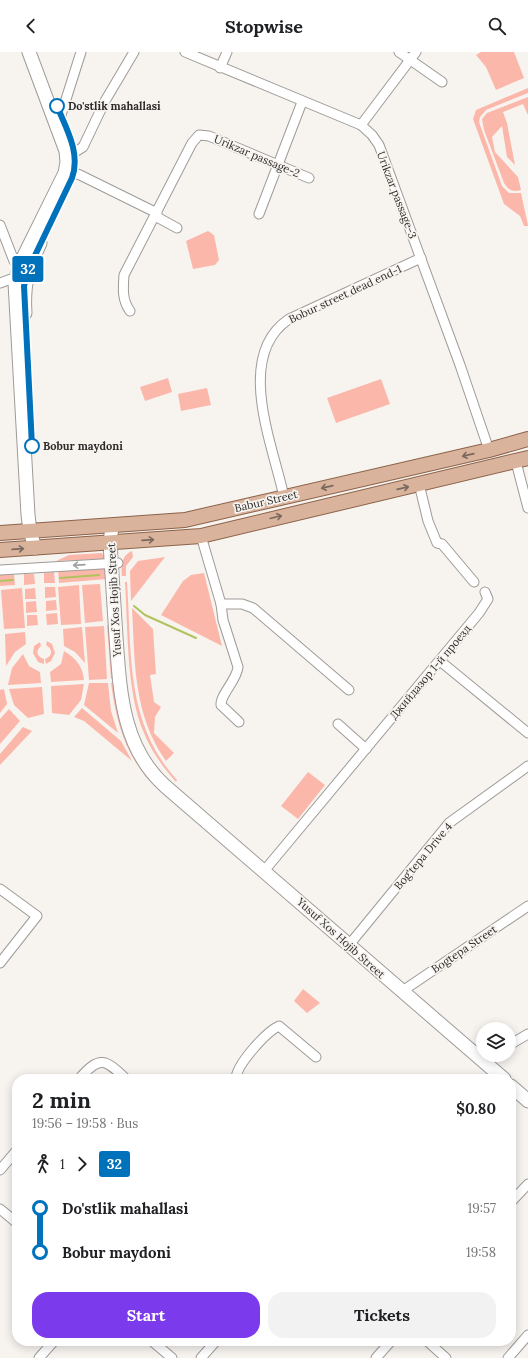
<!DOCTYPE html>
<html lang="en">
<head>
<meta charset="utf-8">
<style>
	:root { --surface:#fff; --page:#f2f2f2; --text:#202124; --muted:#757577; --accent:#7c3aed }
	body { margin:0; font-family:Lora,serif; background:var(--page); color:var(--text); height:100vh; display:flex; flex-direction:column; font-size:15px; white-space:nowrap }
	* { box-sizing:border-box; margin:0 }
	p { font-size:13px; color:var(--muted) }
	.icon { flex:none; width:22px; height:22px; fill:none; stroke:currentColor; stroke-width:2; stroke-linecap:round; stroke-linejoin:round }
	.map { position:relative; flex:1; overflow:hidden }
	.panel { position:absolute; left:12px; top:1022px; width:504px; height:272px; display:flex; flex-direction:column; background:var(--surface); border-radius:16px; box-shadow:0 2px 10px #0003 }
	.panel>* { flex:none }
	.badge { padding:0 8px; border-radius:3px; font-size:14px; line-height:26px }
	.buttons { position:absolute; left:476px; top:970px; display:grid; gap:8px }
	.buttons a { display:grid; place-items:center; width:40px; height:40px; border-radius:50%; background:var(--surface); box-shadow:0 2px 10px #0003; font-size:20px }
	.map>.badge { position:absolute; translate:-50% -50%; box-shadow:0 0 0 2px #fff }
	.legs { display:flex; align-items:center; gap:6px; height:44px; padding:0 20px; font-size:13px }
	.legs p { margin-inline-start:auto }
	.head { display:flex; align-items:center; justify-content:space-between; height:68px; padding:0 20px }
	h1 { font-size:22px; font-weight:700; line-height:30px }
	.action { display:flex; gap:8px; margin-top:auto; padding:8px 20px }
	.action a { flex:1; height:46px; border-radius:16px; background:var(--accent); color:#fff; font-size:16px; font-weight:700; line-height:46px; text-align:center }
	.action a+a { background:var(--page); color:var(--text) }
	ul { padding:0 20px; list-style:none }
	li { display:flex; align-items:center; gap:14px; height:44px; font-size:15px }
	li i { display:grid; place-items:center; width:6px; height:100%; margin:0 5px; background:currentColor }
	li i::after { content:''; width:10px; height:10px; margin:-5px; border:3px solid; border-radius:50%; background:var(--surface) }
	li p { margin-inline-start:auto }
	li:first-child i { background:linear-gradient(#0000 50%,currentColor 0) }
	li:last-child i { background:linear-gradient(currentColor 50%,#0000 0) }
	header { display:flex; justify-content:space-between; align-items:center; height:52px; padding:0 20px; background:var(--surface); font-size:18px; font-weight:700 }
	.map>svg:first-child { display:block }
</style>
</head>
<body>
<header><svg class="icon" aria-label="back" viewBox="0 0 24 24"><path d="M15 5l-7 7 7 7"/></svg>Stopwise<svg class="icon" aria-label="search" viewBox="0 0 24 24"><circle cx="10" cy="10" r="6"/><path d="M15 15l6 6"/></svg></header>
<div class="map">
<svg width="528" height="1306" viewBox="0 0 528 1306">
	<rect width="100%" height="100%" fill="#f7f4f0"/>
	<!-- green -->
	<g fill="#fcb7ab">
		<polygon points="481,0 514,0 524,26 496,38 486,15 476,3"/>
		<polygon points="528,36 528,41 486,58 480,65 479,70 502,134 509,141 521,141 528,173 528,174 524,174 520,164 504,152 473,67 476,58"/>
		<path d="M 528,45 L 528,63 L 523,52 L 503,60 L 507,71 L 515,113 L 507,105 L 502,74 L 492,85 L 495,100 L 518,125 L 521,138 C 513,140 509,139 504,131 L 484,78 L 482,67 L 487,61 Z"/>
		<polygon points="208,179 214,183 219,208 215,213 193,217 186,189"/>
		<polygon points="168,326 172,340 145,349 140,335"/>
		<polygon points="381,327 390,352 336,371 327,346"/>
		<polygon points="207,336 211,353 181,359 178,342"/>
		<path d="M 132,499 L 133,505 L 126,514 L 126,524 L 122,524 C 121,514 121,504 132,499 Z"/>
		<polygon points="102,501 106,507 56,509 69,503"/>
		<polygon points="165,505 131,549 130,519 138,509"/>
		<polygon points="104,516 107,527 59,531 58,518"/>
		<polygon points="54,520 55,531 44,531 44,521"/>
		<polygon points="204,521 222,594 161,563 183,529 191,523"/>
		<polygon points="14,522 15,533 0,534 0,523"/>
		<polygon points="24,522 34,522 35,532 24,533"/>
		<path d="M 125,530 L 127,530 C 132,602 125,671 177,728 L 176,730 C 163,715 151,699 144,681 C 126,640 128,576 125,530 Z"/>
		<polygon points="100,532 103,569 85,571 82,533"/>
		<polygon points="79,533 81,572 61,573 58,535"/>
		<polygon points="45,535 55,535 56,545 45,546"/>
		<polygon points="22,536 25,576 4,577 1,538"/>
		<polygon points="35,536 36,547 25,547 25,537"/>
		<polygon points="56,548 57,558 46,559 46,549"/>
		<polygon points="36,549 37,560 26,561 26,550"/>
		<path d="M 132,556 L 153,577 L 156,622 L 150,623 L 154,650 L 161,655 L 155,665 L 154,681 L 174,701 L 166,709 C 133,662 135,611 132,556 Z"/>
		<polygon points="57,561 58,572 47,573 46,562"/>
		<polygon points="27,563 37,563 38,573 27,574"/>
		<polygon points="107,573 110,573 114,626 111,627"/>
		<polygon points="104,574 107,627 89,628 85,575"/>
		<polygon points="82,575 85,611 75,600 64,594 63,577"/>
		<polygon points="25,580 26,592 15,600 6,614 5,582"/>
		<path d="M 47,589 L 52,592 L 55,601 L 51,609 L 46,612 L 45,607 C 53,604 53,597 46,593 Z"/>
		<path d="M 40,590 L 41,594 C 35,599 37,605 44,607 L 44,612 L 38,610 L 33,601 L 34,594 Z"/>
		<path d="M 64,599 C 76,606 83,615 84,628 L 51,630 L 50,620 L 61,612 Z"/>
		<polygon points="23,602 29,614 40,620 41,631 8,633 12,616"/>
		<path d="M 114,630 L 117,654 L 123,675 L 151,728 C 146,727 144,722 141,718 C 122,692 115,662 111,631 Z"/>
		<polygon points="89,631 108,631 111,659 118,681 84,653"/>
		<polygon points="84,632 81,648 69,663 52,661 51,634"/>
		<polygon points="42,635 44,662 28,666 14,653 9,637"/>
		<polygon points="4,637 7,652 0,661 0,638"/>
		<polygon points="82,656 121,689 132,709 84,669 74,665"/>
		<polygon points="9,657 20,669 0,692 0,667"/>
		<polygon points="23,675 32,679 0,713 0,702"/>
		<polygon points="308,720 325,733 298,767 281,754"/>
		<polygon points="303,937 320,951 307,961 294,949"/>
	</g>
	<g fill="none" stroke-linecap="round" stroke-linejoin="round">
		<!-- stream -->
		<g stroke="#b1c25f" stroke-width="2">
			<polyline points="60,526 99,523"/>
			<polyline points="0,529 13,528"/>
			<polyline points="134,554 145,563 196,586"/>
		</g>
		<!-- minor casing -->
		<g stroke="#9e9b98" stroke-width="11">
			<g id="minor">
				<polyline points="185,0 361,73 372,83 379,93 460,313 489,398"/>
				<polyline points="399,0 442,30"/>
				<polyline points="220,16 227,0"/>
				<polyline points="54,66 61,63 81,0"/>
				<polyline points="361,73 416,0"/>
				<polyline points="67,105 83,95 105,49 134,0"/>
				<polyline points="66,118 80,123 157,161"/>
				<polyline points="259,162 302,50"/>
				<polyline points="155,164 177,176"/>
				<polyline points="0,173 14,209 25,214"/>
				<polyline points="0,231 19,224"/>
				<path d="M 130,259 C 122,248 123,237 124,223 L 192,91 L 199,83 L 209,84 L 309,126"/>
				<polyline points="516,410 528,456"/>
				<polyline points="419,432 428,469 437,491 442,492 474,530"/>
				<path d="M 284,445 C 273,393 234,304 289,267 L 421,206"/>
				<polyline points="201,484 221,552 242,552 253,556 349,638"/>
				<polyline points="0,518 118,511"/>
				<path d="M 221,552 L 223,568 L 238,615 C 237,628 220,643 221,653 L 239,670"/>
				<polyline points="440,609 528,681"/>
				<polyline points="338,672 366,697"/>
				<polyline points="264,819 479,561 488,547 485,540"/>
				<polyline points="0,837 37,864 0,911"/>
				<polyline points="349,893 449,771 528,714"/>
				<polyline points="401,940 528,854"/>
				<polyline points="509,993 528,982"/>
				<path d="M 79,1027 C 100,1003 105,1007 126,1027"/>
				<path d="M 236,1027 C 236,1013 266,980 279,974 L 316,1005"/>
				<polyline points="0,1118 17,1098"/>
				<polyline points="511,1150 528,1132"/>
				<polyline points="0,1157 17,1171"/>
				<polyline points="152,1289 172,1306"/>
				<polyline points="427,1289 446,1306"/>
				<polyline points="39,1306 54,1289"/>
				<polyline points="201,1306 216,1289"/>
				<polyline points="376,1306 391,1289"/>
				<polyline points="508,1306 528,1283"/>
			</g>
		</g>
		<!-- secondary casing -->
		<g stroke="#9e9b98" stroke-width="15">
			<g id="secondary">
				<polyline points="29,0 66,99 67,110 65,121 20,212 15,231 28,463 30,479 35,496"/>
				<path d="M 25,261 C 23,232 28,217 40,191"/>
				<path d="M 112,474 L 110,491 C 112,522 114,554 116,585 C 120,640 122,695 165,734 L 504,1027"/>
				<polyline points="511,1034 528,1049"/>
			</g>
		</g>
		<!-- primary casing -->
		<g stroke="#8d634a" stroke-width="16">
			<g id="primary">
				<polyline points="0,481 185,468 489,398 528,387"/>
				<polyline points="0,498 201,484 528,406"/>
			</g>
		</g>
		<!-- minor -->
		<use href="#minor" stroke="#fff" stroke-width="9"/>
		<!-- secondary -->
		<use href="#secondary" stroke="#fff" stroke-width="13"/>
		<!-- primary -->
		<use href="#primary" stroke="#d9b39c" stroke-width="14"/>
	</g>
	<!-- one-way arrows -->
	<defs><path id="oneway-shaft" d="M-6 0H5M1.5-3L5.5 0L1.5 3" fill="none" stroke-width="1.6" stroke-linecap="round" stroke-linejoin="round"/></defs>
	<g stroke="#7a695e">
		<use href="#oneway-shaft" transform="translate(468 403) rotate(167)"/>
		<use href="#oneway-shaft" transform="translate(327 435) rotate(167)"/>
		<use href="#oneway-shaft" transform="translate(403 436) rotate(-13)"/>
		<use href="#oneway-shaft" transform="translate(276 465) rotate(-14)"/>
		<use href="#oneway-shaft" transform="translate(148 488) rotate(-4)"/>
		<use href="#oneway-shaft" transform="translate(18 497) rotate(-4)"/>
	</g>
	<use stroke="#a0a0a0" href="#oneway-shaft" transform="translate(79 513) rotate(176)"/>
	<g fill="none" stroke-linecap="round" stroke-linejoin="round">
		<!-- line-1 casing -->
		<g stroke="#fff" stroke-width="9">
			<path id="line-1" d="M 32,394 L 24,234 L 29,216 L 72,126 C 81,101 66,76 57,54"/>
		</g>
		<!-- line-1 -->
		<use href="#line-1" stroke="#0072bc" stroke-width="6"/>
	</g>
	<!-- markers -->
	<g fill="#fff" stroke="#0072bc" stroke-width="2">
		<circle cx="57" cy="54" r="7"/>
		<circle cx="32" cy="394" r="7"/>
	</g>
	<g text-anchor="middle" stroke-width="3.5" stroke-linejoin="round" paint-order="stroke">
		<!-- stop labels -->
		<g font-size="11" font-weight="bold" fill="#2d2c2b" stroke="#f7f4f0" text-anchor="start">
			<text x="68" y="58">Do'stlik mahallasi</text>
			<text x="43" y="398">Bobur maydoni</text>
		</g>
		<!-- street labels -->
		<g font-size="11" fill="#2d2c2b" stroke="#f7f4f0">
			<text transform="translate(257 104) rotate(23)" y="4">Urikzar passage-2</text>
			<text transform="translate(397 143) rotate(69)" y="4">Urikzar passage-3</text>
			<text transform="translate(345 242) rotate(-25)" y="4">Bobur street dead end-1</text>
			<text transform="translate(266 449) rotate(-13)" y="4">Babur Street</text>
			<text transform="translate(114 548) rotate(-93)" y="4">Yusuf Xos Hojib Street</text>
			<text transform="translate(430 620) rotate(-50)" y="4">Джийдазор 1-й проезд</text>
			<text transform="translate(423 804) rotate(-50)" y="4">Bog'tepa Drive 4</text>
			<text transform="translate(341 886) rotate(42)" y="4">Yusuf Xos Hojib Street</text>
			<text transform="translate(464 897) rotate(-34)" y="4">Bogtepa Street</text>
		</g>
	</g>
</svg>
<div class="buttons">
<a><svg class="icon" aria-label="layers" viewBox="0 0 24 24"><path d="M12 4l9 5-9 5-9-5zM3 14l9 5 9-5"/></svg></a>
</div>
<b class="badge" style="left:28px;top:217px;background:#0072bc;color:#fff">32</b>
<section class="panel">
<div class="head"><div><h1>2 min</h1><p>19:56 – 19:58 · Bus</p></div><b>$0.80</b></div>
<div class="legs"><svg class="icon" aria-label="walk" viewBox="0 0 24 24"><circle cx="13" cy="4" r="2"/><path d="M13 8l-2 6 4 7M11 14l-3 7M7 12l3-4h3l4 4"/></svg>1<svg class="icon" aria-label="forward" viewBox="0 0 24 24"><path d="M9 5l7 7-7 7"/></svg><b class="badge" style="background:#0072bc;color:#fff">32</b></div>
<ul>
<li><i style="color:#0072bc"></i><b>Do'stlik mahallasi</b><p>19:57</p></li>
<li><i style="color:#0072bc"></i><b>Bobur maydoni</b><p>19:58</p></li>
</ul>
<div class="action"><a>Start</a><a>Tickets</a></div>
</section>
</div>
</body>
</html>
